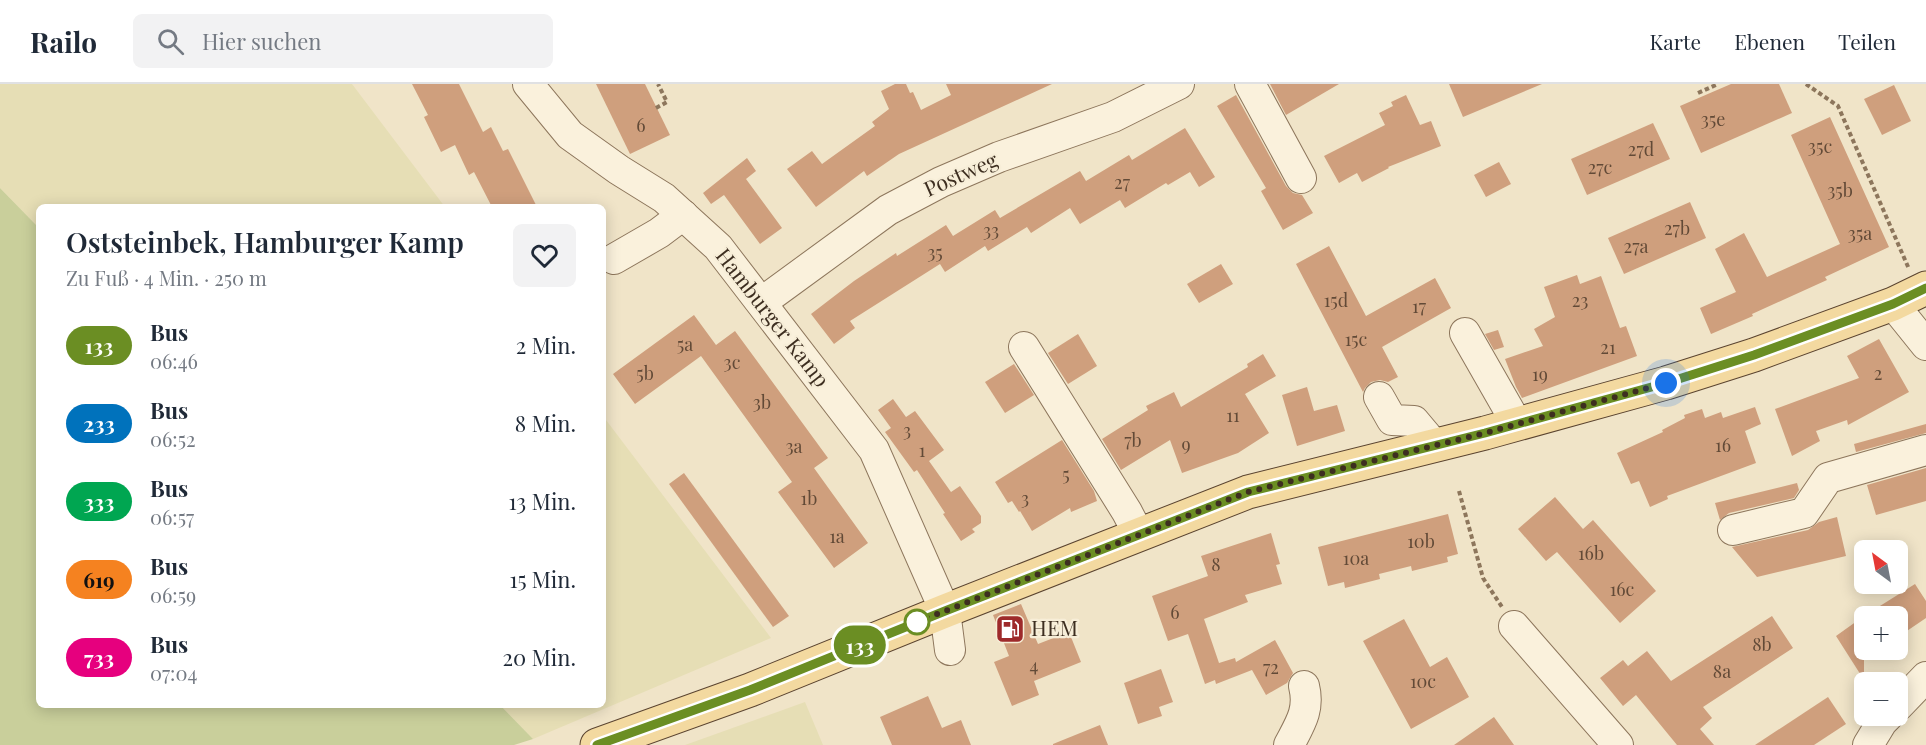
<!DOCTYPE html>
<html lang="de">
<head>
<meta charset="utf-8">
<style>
	:root { --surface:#fff; --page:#f2f2f3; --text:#1f2937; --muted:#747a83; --line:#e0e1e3 }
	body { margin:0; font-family:"Playfair Display",serif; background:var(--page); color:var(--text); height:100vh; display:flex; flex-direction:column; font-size:22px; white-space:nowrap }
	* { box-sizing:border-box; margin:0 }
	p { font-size:20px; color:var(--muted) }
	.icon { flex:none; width:33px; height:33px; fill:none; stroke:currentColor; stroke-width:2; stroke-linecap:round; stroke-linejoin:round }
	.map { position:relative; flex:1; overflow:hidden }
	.sheet { position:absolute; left:36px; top:120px; width:570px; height:504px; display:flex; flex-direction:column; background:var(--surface); border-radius:9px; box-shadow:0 3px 15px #0003 }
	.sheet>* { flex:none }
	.badge { padding:0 12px; border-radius:20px; font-size:21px; line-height:39px }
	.needle { width:39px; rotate:328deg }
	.buttons { position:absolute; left:1854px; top:456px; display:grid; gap:12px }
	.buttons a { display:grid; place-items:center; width:54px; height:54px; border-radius:9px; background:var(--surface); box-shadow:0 3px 15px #0003; font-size:30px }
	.you { position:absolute; width:30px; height:30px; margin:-15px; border:4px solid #fff; border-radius:50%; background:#1a73e8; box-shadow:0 0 0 9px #1a73e833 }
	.map>.badge { position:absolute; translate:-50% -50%; box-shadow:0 0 0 3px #fff }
	.round { display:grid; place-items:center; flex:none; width:63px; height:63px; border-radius:9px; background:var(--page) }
	.headline { display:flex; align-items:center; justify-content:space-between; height:102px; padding:0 30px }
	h1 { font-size:28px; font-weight:600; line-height:45px }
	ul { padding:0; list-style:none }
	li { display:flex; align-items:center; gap:18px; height:78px; padding:0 30px }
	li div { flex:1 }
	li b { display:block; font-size:22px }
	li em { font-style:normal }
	li .badge { min-width:66px; font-weight:700; text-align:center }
	header { display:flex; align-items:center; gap:36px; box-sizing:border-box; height:84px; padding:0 30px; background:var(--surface); border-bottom:2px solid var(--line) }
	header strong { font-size:28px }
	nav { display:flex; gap:33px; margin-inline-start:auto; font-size:21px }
	.search { width:420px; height:54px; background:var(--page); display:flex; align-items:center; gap:15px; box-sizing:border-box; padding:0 21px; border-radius:9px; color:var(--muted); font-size:22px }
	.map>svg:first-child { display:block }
</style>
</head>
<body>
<header>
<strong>Railo</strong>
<div class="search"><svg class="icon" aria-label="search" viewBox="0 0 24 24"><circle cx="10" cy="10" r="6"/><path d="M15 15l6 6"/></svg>Hier suchen</div>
<nav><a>Karte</a><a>Ebenen</a><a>Teilen</a></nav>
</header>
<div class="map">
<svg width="1926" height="661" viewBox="0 0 1926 661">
	<rect width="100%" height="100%" fill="#f0e4c8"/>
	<!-- farmland -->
	<g fill="#e6deb5">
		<polygon points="0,0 352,0 445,123 39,123 39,144 0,104"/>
		<polygon points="603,332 771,554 533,655 500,621 603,621"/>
		<polygon points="805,618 823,661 685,661"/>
	</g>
	<!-- green -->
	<polygon fill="#c9cf9b" points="0,104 39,144 39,621 500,621 533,655 514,661 0,661"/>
	<!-- building -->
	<g fill="#cf9f7d">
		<polygon points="412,0 459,0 483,48 491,43 503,67 508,65 537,123 492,123 474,88 469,91 455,61 441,68 424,33 428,31"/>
		<polygon points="596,0 645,0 670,51 630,70"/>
		<polygon points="895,0 906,0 910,9 913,8 921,26 951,11 946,0 1052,0 899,70 867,92 864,87 816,123 787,85 812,67 822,80 875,42 872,38 889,25 881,7"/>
		<polygon points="1270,0 1339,0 1286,31"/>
		<polygon points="1449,0 1542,0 1463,33"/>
		<polygon points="1731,0 1779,0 1792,29 1701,69 1680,22"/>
		<polygon points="1894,1 1911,37 1882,51 1864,15"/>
		<polygon points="1236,11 1286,102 1293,109 1302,111 1313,129 1283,146 1261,107 1266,104 1217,22"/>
		<polygon points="1406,11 1420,41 1431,37 1441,62 1388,83 1389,84 1362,98 1357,89 1339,99 1324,72 1385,41 1379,29 1393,22 1391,18"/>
		<polygon points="1830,33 1889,163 1825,193 1827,196 1752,230 1753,232 1711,250 1700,224 1736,208 1715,165 1744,149 1767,193 1840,160 1791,51"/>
		<polygon points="1653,39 1670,75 1587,111 1571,75"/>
		<polygon points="1185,44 1215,93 1199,103 1190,88 1168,101 1166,99 1125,124 1120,116 1080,140 1070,124 1031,149 1027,143 988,167 985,162 945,188 940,180 850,237 855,244 834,260 811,230 854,197 896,169 897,172 946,141 953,152 995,126 1000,134 1080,87 1086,97 1129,71 1132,76"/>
		<polygon points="747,74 756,87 746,95 782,144 760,160 724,111 711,120 703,109"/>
		<polygon points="1499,78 1511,100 1486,113 1474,91"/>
		<polygon points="1690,118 1706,154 1624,190 1608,154"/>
		<polygon points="1329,162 1366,232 1435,194 1451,224 1382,263 1398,293 1388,298 1380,296 1371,298 1365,304 1363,308 1296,180"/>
		<polygon points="1221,180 1233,200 1199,219 1187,200"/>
		<polygon points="1577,191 1580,200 1601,192 1620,244 1626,242 1637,272 1522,314 1516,303 1505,275 1543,262 1534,245 1555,233 1544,203"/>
		<polygon points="694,231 716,261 735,247 828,374 814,384 868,459 834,484 778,408 792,398 701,272 635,320 613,290"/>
		<polygon points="1498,246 1504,263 1494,266 1485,250"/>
		<polygon points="1078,250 1097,282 1068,300 1048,269"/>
		<polygon points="1879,255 1909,308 1848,341 1847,336 1816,347 1820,357 1792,372 1775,325 1859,294 1847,272"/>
		<polygon points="1263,270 1276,292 1245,310 1269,349 1238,369 1182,389 1170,356 1121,386 1102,355 1148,326 1146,322 1174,308 1181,323 1248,283 1247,280"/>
		<polygon points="1014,280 1034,311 1005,329 985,298"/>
		<polygon points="1307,303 1314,327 1337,321 1345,347 1297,362 1282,311"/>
		<polygon points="893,315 906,333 915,327 944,366 929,377 951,408 960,402 981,432 981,439 972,445 975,448 961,457 943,430 945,429 917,386 914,388 885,348 891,344 878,326"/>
		<polygon points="1755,323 1761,340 1745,347 1756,379 1667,412 1668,415 1650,423 1639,397 1631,400 1617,369 1663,348 1662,346 1685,334 1684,331 1702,325 1705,334 1721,328 1723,334"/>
		<polygon points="1926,340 1926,349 1856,368 1854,360"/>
		<polygon points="1062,356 1094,407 1097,417 1071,428 1070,424 1032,447 1020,427 1019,428 1012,417 1008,419 995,398"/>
		<polygon points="1926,384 1926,417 1876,431 1867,401"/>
		<polygon points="684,389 789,532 773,543 669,400"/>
		<polygon points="1797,399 1799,406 1794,414 1729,429 1720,436 1715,419"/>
		<polygon points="1555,413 1583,445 1593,436 1656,507 1620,539 1557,468 1546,477 1518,445"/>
		<polygon points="1448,430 1458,470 1447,473 1448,478 1412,487 1411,482 1379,490 1380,495 1345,504 1344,498 1328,502 1318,463"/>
		<polygon points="1837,433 1846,472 1757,493 1732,463 1808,446 1819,438"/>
		<polygon points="1271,449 1280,480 1276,481 1282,500 1245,511 1248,518 1204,535 1219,579 1235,574 1236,578 1275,556 1293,589 1287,599 1266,611 1252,586 1216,600 1215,596 1205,600 1188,550 1168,557 1152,512 1208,492 1201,472"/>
		<polygon points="1915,500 1926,517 1926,534 1898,553 1898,532 1864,532 1864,596 1836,552 1864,532"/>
		<polygon points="1021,520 1038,560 1069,548 1081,578 1034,597 1039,611 1012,622 994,578 1009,572 993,531"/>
		<polygon points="1772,532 1793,564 1703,623 1712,634 1700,645 1714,661 1677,661 1636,611 1623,622 1600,594 1623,576 1628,582 1647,567 1671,597"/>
		<polygon points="1404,535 1430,583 1447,573 1469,613 1411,645 1363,557"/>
		<polygon points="1161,585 1173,618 1159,623 1162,632 1138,640 1124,599"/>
		<polygon points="928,612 942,644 961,636 971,661 892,661 880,633"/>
		<polygon points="1828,613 1846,640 1814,661 1755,661"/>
		<polygon points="1494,633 1514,661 1454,661 1477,645"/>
		<polygon points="1100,641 1108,661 1053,661 1053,660"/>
	</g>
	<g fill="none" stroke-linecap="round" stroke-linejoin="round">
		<!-- minor casing -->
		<g stroke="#8d765c" stroke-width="32">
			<g id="minor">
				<polyline points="528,0 570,51 619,86 664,114 718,163 874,366 945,527 950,566"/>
				<polyline points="1250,0 1301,94"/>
				<polyline points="614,175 659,149 683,131"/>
				<polyline points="762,218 888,126 941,98 999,73 1113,33 1179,0"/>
				<polyline points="1893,220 1926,261"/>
				<polyline points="1465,249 1517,340"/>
				<polyline points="1024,263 1127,428 1139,451"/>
				<polyline points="1379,313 1392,336 1414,337 1435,362"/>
				<polyline points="1733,446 1804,429 1828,394 1926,366"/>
				<polyline points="1514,542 1618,661"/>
				<polyline points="1898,622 1926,593"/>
				<path d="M 1289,661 C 1300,640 1310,626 1304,602"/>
				<polyline points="1868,661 1882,638 1888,632"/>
			</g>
		</g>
		<!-- major casing -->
		<g stroke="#5b4430" stroke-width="35">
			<polyline id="major" points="597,661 750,606 945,527 1248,408 1485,349 1666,299 1754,271 1893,220 1926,204"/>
		</g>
		<!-- path -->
		<g stroke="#8d765c" stroke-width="4" stroke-dasharray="4.5 3" stroke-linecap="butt">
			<polyline points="1806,0 1838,22 1909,185"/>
			<polyline points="1698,9 1718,0"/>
			<polyline points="656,24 667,18 658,0"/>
			<polyline points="1459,407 1483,494 1502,523"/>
		</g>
		<!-- minor -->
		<use href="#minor" stroke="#faf1dc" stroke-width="30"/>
		<!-- major -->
		<use href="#major" stroke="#f3d9a0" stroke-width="33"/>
	</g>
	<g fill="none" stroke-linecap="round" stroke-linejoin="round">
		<!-- line casing -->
		<g stroke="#fff" stroke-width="14">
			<polyline id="line" points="597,661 750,606 945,527 1248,408 1485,349 1666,299 1754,271 1893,220 1926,204"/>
		</g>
		<!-- line -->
		<use href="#line" stroke="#6b8e23" stroke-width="9"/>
		<!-- walk -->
		<polyline stroke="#3d2e20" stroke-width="6" stroke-dasharray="0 10.8" points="917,538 1248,408 1485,349 1666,299"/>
	</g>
	<!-- icons -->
	<defs>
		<g id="fuel-square" transform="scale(1.5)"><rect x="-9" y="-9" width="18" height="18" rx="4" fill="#9e2a2b" stroke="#f7eed8"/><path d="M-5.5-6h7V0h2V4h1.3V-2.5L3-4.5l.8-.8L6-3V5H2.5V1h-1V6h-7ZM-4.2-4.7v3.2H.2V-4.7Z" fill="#fff"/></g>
	</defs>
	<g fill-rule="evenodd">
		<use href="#fuel-square" x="1010" y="545"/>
	</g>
	<!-- markers -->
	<circle fill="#fff" stroke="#6b8e23" stroke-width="3" cx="917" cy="538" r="12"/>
	<g text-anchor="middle" stroke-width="4.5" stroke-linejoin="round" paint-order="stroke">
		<!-- number labels -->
		<g font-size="18" fill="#624a37">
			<text x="1713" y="42">35e</text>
			<text x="641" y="48">6</text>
			<text x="1820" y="69">35c</text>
			<text x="1641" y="72">27d</text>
			<text x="1600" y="90">27c</text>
			<text x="1122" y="105">27</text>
			<text x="1840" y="113">35b</text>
			<text x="1677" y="151">27b</text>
			<text x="991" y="153">33</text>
			<text x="1860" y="156">35a</text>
			<text x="1636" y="169">27a</text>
			<text x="935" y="175">35</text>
			<text x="1336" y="223">15d</text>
			<text x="1580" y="223">23</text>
			<text x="1419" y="229">17</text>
			<text x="1356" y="262">15c</text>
			<text x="685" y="267">5a</text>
			<text x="1608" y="270">21</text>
			<text x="732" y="285">3c</text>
			<text x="645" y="296">5b</text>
			<text x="1878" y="296">2</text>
			<text x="1540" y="297">19</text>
			<text x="762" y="325">3b</text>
			<text x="1233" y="338">11</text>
			<text x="907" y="353">3</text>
			<text x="1133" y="363">7b</text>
			<text x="1186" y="367">9</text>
			<text x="1723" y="368">16</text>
			<text x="794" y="369">3a</text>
			<text x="922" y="373">1</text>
			<text x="1066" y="397">5</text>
			<text x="809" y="421">1b</text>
			<text x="1025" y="421">3</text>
			<text x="837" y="459">1a</text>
			<text x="1421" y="464">10b</text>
			<text x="1591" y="476">16b</text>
			<text x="1356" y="481">10a</text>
			<text x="1216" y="487">8</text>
			<text x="1622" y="512">16c</text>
			<text x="1175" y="535">6</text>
			<text x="1762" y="567">8b</text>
			<text x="1034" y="588">4</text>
			<text x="1271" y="590">72</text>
			<text x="1722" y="594">8a</text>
			<text x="1423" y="604">10c</text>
		</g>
		<!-- street labels -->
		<g font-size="21" fill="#3d2e20" stroke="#f7eed8">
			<text transform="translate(961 91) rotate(-24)" y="7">Postweg</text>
			<text transform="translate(772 234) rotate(52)" y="7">Hamburger Kamp</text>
		</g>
		<!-- poi labels -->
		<g font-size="21" fill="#3d2e20" stroke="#f7eed8" text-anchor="start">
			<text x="1031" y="552">HEM</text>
		</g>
	</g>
</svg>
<div class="buttons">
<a><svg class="needle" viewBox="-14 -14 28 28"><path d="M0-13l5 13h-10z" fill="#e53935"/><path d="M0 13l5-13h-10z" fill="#747a83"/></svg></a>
<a>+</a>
<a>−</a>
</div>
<div class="you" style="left:1666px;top:299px"></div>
<b class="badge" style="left:860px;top:561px;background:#6b8e23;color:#fff">133</b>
<section class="sheet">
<div class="headline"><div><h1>Oststeinbek, Hamburger Kamp</h1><p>Zu Fuß · 4 Min. · 250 m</p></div><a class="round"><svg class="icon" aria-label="heart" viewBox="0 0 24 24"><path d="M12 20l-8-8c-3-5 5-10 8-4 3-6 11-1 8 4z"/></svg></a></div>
<ul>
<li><span class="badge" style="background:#6b8e23;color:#fff">133</span><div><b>Bus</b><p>06:46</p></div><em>2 Min.</em></li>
<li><span class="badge" style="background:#0072bc;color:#fff">233</span><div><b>Bus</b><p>06:52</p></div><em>8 Min.</em></li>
<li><span class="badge" style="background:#00a651;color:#fff">333</span><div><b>Bus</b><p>06:57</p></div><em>13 Min.</em></li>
<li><span class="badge" style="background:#f58220;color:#111">619</span><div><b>Bus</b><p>06:59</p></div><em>15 Min.</em></li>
<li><span class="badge" style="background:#e6007e;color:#fff">733</span><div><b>Bus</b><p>07:04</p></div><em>20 Min.</em></li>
</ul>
</section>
</div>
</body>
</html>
